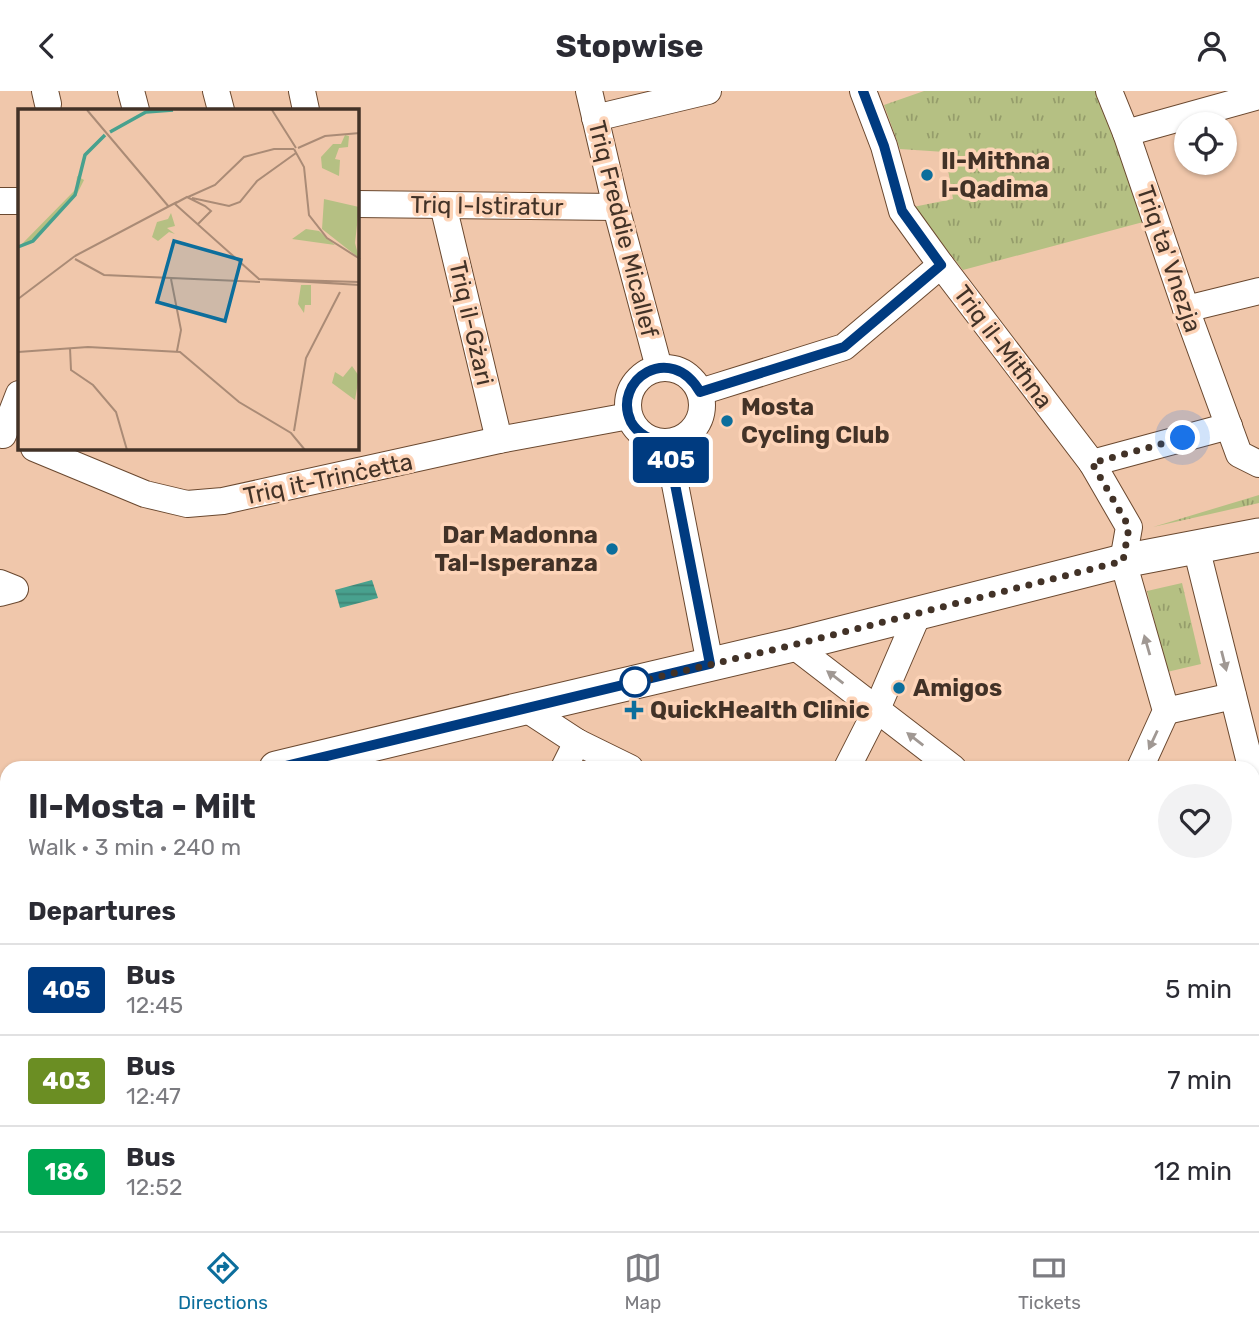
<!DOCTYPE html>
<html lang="en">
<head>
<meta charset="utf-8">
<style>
	:root { --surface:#fff; --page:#f2f2f3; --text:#2b2b33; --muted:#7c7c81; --line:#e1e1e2; --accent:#0c6e9c }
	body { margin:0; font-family:Rubik,sans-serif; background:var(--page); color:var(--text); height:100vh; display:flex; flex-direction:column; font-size:26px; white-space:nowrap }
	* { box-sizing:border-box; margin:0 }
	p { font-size:23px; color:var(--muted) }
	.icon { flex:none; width:38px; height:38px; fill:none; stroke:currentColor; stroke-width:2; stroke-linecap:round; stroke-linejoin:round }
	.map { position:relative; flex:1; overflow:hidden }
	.sheet { position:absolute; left:0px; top:670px; width:1260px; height:471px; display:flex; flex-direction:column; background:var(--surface); border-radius:21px 21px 0 0; box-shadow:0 2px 5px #0004 }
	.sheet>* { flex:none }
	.badge { padding:0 14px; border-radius:5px; font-size:24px; line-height:46px }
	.tools { position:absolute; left:1174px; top:21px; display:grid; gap:14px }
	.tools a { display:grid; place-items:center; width:63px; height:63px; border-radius:50%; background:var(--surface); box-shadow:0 2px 5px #0004; font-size:35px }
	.you { position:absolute; width:35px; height:35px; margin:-18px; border:5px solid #fff; border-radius:50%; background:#1a73e8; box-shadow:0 0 0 10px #1a73e833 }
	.map>.badge { position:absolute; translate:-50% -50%; box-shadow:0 0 0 4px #fff }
	h2 { padding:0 28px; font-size:26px; line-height:63px }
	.round { display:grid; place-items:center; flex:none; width:74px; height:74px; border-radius:37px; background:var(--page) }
	.summary { display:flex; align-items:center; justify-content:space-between; height:119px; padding:0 28px }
	h1 { font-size:33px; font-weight:700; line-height:52px }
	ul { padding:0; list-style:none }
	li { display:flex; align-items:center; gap:21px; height:91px; padding:0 28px; border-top:2px solid var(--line) }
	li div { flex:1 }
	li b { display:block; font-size:26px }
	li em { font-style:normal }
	li .badge { min-width:77px; font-weight:700; text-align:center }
	header { display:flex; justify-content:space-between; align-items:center; height:91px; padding:0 28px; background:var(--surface); font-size:32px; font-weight:700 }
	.tabs { display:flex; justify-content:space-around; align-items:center; height:98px; border-top:2px solid var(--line); background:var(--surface); font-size:19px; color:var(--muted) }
	.tabs a { display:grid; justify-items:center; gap:4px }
	.tabs .on { color:var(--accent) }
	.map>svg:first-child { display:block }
</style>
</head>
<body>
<header><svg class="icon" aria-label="back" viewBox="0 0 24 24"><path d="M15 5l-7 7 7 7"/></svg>Stopwise<svg class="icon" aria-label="person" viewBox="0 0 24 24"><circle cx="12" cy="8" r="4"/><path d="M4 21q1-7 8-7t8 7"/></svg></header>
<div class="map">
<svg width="1259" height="1140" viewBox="0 0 1259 1140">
	<defs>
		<pattern id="park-tufts" width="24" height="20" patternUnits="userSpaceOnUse" patternTransform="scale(1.75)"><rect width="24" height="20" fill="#b5c083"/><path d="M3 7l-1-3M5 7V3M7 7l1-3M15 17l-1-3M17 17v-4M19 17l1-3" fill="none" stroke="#959d6b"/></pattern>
		<pattern id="water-rules" width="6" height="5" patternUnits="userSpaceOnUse" patternTransform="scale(1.75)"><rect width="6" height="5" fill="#48a18e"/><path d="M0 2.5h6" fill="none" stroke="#3e8474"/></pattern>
	</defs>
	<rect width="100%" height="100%" fill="#f0c7ab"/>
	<!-- park -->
	<g fill="url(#park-tufts)">
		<polygon points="924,0 1099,0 1147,130 963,179 913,116 953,108 945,61 900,58 884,14"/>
		<polygon points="1259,404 1259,412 1153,436"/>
		<polygon points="1182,492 1201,573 1167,581 1147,500"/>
	</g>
	<!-- water -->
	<polygon fill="url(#water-rules)" points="372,489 378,507 340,517 335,499"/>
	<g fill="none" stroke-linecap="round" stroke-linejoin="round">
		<!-- minor casing -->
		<g stroke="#6a482f" stroke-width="28">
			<g id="minor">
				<polyline points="45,0 48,13"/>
				<polyline points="131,0 136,19"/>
				<polyline points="216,0 221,19"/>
				<polyline points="302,0 306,19"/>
				<polyline points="589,0 616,116 659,277"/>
				<polyline points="863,0 884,55 902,120 941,174 1092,372 1129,436 1123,470 1166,620 1140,677"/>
				<polyline points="1109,0 1126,42 1186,218 1239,363 1259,373"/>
				<polyline points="595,27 708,0"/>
				<polyline points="1126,42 1259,5"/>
				<polyline points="0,110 19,110"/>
				<polyline points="357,113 616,116"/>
				<polyline points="443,114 499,349"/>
				<polyline points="1186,218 1259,200"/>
				<circle cx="665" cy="314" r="37"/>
				<polyline points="700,301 844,256 941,174"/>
				<polyline points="3,344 19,303"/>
				<polyline points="667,352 710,573"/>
				<polyline points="34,357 145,403 187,413 223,410 499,349 629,325"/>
				<polyline points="1092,372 1229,335"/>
				<polyline points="1196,456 1250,672 1259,682"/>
				<polyline points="0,492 15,498 0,502"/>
				<polyline points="793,554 953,677"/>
				<polyline points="525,617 577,651 630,677"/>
				<polyline points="1166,620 1233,605"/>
				<polyline points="564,677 577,651"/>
				<polyline points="847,677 877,618 918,523"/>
				<polyline points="0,865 7,869"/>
				<polyline points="1253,913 1259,918"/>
				<polyline points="1253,1000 1259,988"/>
				<polyline points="533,1134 545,1140"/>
				<polyline points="1132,1134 1137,1140"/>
				<polyline points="627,1140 630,1134"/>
				<polyline points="920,1140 923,1134"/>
				<polyline points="1174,1140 1177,1134"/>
			</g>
		</g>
		<!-- major casing -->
		<g stroke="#6a482f" stroke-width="35">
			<g id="major">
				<polyline points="276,677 525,617 793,554 1123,470 1259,444"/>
				<polyline points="0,743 7,741"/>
				<polyline points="0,1110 7,1113"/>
				<polyline points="59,1134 71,1140"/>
			</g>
		</g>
		<!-- minor -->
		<use href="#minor" stroke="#fff" stroke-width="26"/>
		<!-- major -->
		<use href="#major" stroke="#fff" stroke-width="33"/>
	</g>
	<!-- one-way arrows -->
	<defs><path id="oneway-solid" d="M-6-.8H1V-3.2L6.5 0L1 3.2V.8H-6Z" transform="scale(1.75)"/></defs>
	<g fill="#a09893">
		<use href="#oneway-solid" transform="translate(1147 554) rotate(-106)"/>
		<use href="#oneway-solid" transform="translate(1224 570) rotate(76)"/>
		<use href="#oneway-solid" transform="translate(835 586) rotate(-143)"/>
		<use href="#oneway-solid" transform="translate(915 648) rotate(-142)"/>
		<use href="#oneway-solid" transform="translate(1153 649) rotate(115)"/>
	</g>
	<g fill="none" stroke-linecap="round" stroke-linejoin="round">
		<!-- line casing -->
		<g stroke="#fff" stroke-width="16">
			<path id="line" d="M 277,677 L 710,573 L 667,352 C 652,350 639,345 631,331 C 611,289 671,250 700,301 L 844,256 L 941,174 L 902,120 L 884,55 L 863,0"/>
		</g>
		<!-- line -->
		<use href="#line" stroke="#003b80" stroke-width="10"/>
		<!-- walk -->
		<polyline stroke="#423227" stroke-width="7" stroke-dasharray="0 12.6" points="635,591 624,594 793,554 1123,470 1129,436 1092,372 1183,347"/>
	</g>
	<!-- markers -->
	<g fill="#0c6e9c" stroke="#fdd4b8" stroke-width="2.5">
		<circle cx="927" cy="84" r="7"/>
		<circle cx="727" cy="330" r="7"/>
		<circle cx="612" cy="458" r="7"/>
		<circle cx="899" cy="597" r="7"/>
		<path d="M630.5 608.5h7v7h7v7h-7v7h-7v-7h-7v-7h7z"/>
	</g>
	<circle fill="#fff" stroke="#003b80" stroke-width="3.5" cx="635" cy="591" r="14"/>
	<g text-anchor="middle" stroke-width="7" stroke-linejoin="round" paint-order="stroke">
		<!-- poi labels -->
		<g font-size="24" font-weight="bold" fill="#423227" stroke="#fdd4b8" text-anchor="start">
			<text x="941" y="78">Il-Mitħna<tspan x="941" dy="28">l-Qadima</tspan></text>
			<text x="741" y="324">Mosta<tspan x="741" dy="28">Cycling Club</tspan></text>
			<text x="598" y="452" text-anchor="end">Dar Madonna<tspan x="598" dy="28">Tal-Isperanza</tspan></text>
			<text x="913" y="605">Amigos</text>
			<text x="650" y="627">QuickHealth Clinic</text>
		</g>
		<!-- street labels -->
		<g font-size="24" fill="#423227" stroke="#fdd4b8">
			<text transform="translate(487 115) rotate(1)" y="8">Triq l-Istiratur</text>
			<text transform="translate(623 138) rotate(76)" y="8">Triq Freddie Micallef</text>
			<text transform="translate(1169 168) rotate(71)" y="8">Triq ta' Vnezja</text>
			<text transform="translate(471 232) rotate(77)" y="8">Triq il-Gżari</text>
			<text transform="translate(1003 256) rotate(53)" y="8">Triq il-Mitħna</text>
			<text transform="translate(328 388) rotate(-12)" y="8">Triq it-Trinċetta</text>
		</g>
	</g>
	<!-- overview -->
	<g transform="translate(18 18)">
		<rect width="341" height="341" fill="#f0c7ab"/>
		<path d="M 327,26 L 331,27 L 330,38 L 321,39 L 317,50 L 322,51 L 321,67 L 304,59 L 303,48 L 315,35 L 323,35 ZM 306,90 L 341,98 L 337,134 L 341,149 L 304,120 ZM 153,104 L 157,117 L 149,119 L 157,125 L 151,123 L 140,132 L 134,128 L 139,113 L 150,110 ZM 288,120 L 301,122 L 317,136 L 274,130 ZM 283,176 L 293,176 L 293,196 L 287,196 L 286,204 L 280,195 ZM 334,257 L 341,267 L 337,291 L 314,274 L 317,263 L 325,268 Z" fill="#b5c083"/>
		<path d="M 59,67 L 66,71 L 58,87 L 17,131 L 0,139 L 58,80 Z" fill="#b5c083"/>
		<path fill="none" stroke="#48a18e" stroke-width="3.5" d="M 92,23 L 128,3 L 155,1M 0,138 L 15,132 L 57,86 L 67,46 L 87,26"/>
		<path fill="none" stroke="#aa8b76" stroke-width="2" d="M 69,1 L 151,98M 254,1 L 278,39M 280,39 L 307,27 L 342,24M 276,40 L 286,58 L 291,106 L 309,129 L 342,150M 170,88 L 197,76 L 226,48 L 256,40 L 276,40M 174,89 L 211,97 L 222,93 L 239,72 L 278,44M 156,95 L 169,88 L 187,97 L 193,102 L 180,115M 157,95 L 241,170M 57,147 L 159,93M 57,150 L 86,166 L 242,173M 153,170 L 163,221 L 159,242M 341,173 L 240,170 L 342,176M 0,190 L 57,147M 52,239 L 53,261 L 75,276 L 98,303 L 109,341M 0,243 L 70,238 L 162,243 L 221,293 L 273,324 L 287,341M 276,322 L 288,249 L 322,183"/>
		<path fill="#0c6e9c" fill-opacity="0.15" stroke="#0c6e9c" stroke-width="3.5" d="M 156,132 L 223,151 L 207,212 L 139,193 Z"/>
		<rect width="341" height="341" fill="none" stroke="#423227" stroke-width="3.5"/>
	</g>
</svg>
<div class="tools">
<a><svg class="icon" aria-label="locate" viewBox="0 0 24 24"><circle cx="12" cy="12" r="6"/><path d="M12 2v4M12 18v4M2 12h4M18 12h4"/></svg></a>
</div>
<div class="you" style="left:1183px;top:347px"></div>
<b class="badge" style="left:671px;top:369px;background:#003b80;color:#fff">405</b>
<section class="sheet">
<div class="summary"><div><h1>Il-Mosta - Milt</h1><p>Walk · 3 min · 240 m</p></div><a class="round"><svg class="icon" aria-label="heart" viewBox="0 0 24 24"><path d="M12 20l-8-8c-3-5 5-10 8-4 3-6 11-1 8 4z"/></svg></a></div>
<h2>Departures</h2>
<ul>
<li><span class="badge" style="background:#003b80;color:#fff">405</span><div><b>Bus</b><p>12:45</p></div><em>5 min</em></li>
<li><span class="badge" style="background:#6b8e23;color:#fff">403</span><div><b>Bus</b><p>12:47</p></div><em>7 min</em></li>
<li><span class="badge" style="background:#00a651;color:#fff">186</span><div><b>Bus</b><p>12:52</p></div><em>12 min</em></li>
</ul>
</section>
</div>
<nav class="tabs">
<a class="on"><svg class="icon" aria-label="directions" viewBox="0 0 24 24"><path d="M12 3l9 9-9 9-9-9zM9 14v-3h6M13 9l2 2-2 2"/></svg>Directions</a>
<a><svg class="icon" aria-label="map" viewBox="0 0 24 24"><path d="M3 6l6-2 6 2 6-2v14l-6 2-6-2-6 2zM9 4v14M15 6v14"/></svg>Map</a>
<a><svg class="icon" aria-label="tickets" viewBox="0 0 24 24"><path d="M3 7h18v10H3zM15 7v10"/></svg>Tickets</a>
</nav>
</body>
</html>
